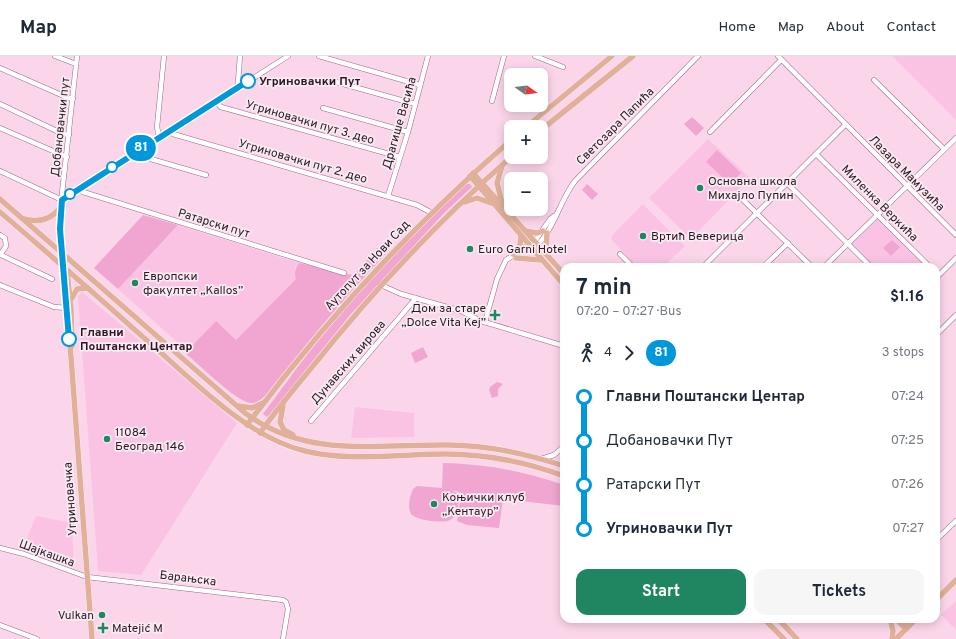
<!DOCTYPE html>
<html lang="en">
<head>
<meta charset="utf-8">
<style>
	:root { --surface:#fff; --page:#f6f6f7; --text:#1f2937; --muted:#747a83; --line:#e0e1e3; --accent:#1f8661 }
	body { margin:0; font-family:Overpass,sans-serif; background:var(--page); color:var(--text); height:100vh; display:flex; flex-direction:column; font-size:15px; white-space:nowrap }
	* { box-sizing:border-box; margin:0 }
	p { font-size:13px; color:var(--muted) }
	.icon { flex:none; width:22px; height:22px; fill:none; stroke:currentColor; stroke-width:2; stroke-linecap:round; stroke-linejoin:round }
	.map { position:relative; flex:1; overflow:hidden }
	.drawer { position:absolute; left:560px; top:207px; width:380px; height:360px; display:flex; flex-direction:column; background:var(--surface); border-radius:12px; box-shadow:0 2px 10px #0003 }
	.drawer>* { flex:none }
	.badge { padding:0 8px; border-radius:13px; font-size:14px; line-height:26px }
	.needle { width:26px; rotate:104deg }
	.controls { position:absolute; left:504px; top:12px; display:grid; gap:8px }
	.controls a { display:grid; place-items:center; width:44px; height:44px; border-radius:8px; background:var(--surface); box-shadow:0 2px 10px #0003; font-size:20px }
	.map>.badge { position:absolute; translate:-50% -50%; box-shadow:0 0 0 2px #fff }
	.legs { display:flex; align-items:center; gap:6px; height:44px; padding:0 16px; font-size:13px }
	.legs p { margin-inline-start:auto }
	.head { display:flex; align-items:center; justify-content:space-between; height:68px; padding:0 16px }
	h1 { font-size:22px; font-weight:700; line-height:30px }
	.primary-button { display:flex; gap:8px; margin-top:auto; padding:8px 16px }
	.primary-button a { flex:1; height:46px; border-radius:12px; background:var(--accent); color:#fff; font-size:16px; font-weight:700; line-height:46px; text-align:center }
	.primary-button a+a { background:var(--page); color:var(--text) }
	ul { padding:0 16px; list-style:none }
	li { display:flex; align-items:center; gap:14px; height:44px; font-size:15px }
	li i { display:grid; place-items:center; width:6px; height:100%; margin:0 5px; background:currentColor }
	li i::after { content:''; width:10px; height:10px; margin:-5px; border:3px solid; border-radius:50%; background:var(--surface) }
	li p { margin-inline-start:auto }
	li:first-child i { background:linear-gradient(#0000 50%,currentColor 0) }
	li:last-child i { background:linear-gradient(currentColor 50%,#0000 0) }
	header { display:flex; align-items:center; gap:24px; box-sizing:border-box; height:56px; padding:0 20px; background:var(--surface); border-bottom:1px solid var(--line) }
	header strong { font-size:19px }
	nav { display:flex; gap:22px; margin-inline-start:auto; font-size:14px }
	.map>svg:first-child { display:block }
</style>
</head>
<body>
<header>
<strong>Map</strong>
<nav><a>Home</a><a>Map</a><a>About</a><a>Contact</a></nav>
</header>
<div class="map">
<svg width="956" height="583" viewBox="0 0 956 583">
	<rect width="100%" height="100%" fill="#fbd6ea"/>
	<!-- built -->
	<g fill="#fbc3e3">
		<polygon points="892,0 956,0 956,64"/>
		<polygon points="708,83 750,122 691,183 649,142"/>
		<polygon points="643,148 685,190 663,211 637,211 611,183 613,178"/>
		<polygon points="877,159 930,211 871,211 848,188"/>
		<polygon points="178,169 299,207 295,212 297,223 236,284 216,265 187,295 118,233"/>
		<polygon points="82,236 237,367 141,519 98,515 78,240"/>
		<polygon points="355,351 414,357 414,381 351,382"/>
		<polygon points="36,460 72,467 74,515 22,495"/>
		<polygon points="956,545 956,574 941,559"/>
	</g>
	<!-- green -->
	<g fill="#f0a6d1">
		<polygon points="692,61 704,72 696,80 684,68"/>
		<polygon points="717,94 741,117 730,128 706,106"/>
		<path d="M 467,128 L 470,128 L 472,131 L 446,155 L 351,258 L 270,358 L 267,361 L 263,358 C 279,337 294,315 310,295 C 358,235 411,180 467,128 Z"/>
		<polygon points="587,128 598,138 592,144 582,134"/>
		<polygon points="143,159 178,169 118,233 94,212"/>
		<polygon points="892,184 900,191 891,200 883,192"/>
		<path d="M 384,189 L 389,194 C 345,241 305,289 265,340 C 261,343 258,347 252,347 C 238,348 198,307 185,297 L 216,265 L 236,284 L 296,223 C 294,217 295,213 299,207 L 352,219 L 358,215 L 377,192 L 380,192 Z"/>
		<polygon points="423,291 428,301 415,307 411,297"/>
		<polygon points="497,326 503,328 498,333 498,340 492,342 489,334 490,331"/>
		<path d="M 443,407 C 487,408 522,415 564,429 L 564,450 L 503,443 L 499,472 L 467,469 L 457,465 L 461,437 L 452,434 L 458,438 C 459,447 459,459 450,464 C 444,468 415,464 411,458 C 407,450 410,440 413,433 L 417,430 L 442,432 Z"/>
	</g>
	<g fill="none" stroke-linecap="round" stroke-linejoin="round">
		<!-- minor casing -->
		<g stroke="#9e6788" stroke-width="5.5">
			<g id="minor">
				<polyline points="55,0 76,8"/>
				<polyline points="319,0 420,29"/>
				<polyline points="535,0 563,11"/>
				<polyline points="778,0 956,179"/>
				<polyline points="0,12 66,41 73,43"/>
				<polyline points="874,24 944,93"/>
				<polyline points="336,26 415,48"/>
				<polyline points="239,31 238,26 240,0"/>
				<polyline points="492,45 504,0"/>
				<polyline points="216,46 221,51 400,101"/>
				<polyline points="0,48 63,78 69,79"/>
				<polyline points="323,52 408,76"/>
				<polyline points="0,72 67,101"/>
				<polyline points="169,75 173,78 417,149 430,156"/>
				<polyline points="710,76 781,4"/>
				<polyline points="159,81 157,71 164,0"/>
				<polyline points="134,97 137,99 206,119"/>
				<polyline points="816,98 930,211"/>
				<polyline points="0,115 62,144"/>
				<polyline points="787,127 871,211"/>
				<polyline points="78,133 83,136 344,217"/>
				<polyline points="738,139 812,211"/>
				<polyline points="388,140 408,76 428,0"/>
				<polyline points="62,144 288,0"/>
				<polyline points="0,179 5,182 6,190 0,199"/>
				<path d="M 536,190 C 553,176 560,144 575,125 L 698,0"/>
				<polyline points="620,198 633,211"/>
				<polyline points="1,199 52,223"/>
				<polyline points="63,199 60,156 77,0"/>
				<polyline points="703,211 845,69"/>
				<polyline points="763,211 788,187"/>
				<polyline points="824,211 956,82"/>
				<polyline points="936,222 956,202"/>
				<polyline points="0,229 54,251 68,252"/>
				<polyline points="381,229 401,238 461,255 481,265 564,290"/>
				<polyline points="485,266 497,223 506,204 535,185 550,163 554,160"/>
				<polyline points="936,279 956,259"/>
				<polyline points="311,365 416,242"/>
				<polyline points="564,388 564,398"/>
				<polyline points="541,403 554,399 563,391"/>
				<polyline points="936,484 956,465"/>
				<polyline points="0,492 24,498 87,521 283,544 286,546 288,553 283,583"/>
				<polyline points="0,569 37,583"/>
			</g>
		</g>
		<!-- major casing -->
		<g stroke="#fff" stroke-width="6">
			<g id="major">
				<polyline points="526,71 612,0"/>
				<polyline points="541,74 633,0"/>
				<polyline points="502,110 497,127 502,147"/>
				<polyline points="473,117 564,218"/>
				<polyline points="470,120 564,229"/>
				<path d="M 0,143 L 245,357 C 307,403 376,388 448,389 C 487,389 527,398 564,410"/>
				<polyline points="465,146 477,142 491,147"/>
				<path d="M 0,156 C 48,197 96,239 143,281 C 189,320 245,381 305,395 C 350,406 399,398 445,398 C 485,398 526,406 564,420"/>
				<path d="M 24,163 C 39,167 51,164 61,151"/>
				<polyline points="526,175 537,177 543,175"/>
				<polyline points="513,198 520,189 521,180"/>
				<polyline points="546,198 547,177"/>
				<polyline points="63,199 64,227 71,301 92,583"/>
				<polyline points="516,202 541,204"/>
				<polyline points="67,215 71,252 72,290"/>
				<polyline points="72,242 77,233 87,232"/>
				<polyline points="239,350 252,352 263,347"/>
				<polyline points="283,350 280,366 284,374 293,379"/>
				<path d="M 247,369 C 327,262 411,171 511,84"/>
				<path d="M 260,377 C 277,353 295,332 313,310 C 373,235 439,164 511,101"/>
				<polyline points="936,544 956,524"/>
				<polyline points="764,563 784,583"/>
				<polyline points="778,563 797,583"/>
				<polyline points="890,563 893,575 892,583"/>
				<polyline points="896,563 906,573"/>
				<polyline points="903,563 909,570"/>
				<polyline points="896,583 916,563"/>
			</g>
		</g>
		<!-- minor -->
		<use href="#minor" stroke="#fff" stroke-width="4.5"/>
		<!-- major -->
		<use href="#major" stroke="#e0b09a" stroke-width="5.5"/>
	</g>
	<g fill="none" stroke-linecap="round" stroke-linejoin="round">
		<!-- line-1 casing -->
		<g stroke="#fff" stroke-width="9">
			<polyline id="line-1" points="69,283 60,173 62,144 248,25"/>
		</g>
		<!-- line-1 -->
		<use href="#line-1" stroke="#0098da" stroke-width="6"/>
	</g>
	<!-- markers -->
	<g fill="#fff" stroke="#0098da" stroke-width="2">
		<circle cx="248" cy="25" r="7"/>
		<circle cx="112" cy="111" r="5"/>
		<circle cx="70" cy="138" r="5"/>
		<circle cx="69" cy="283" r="7"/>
	</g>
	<g fill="#1f8661" stroke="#f8ebf2" stroke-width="1.5">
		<circle cx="700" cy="132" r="4"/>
		<circle cx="643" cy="180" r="4"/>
		<circle cx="470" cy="193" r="4"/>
		<circle cx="135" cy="227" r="4"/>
		<path d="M493 253h4v4h4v4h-4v4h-4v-4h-4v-4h4z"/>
		<circle cx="107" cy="383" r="4"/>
		<circle cx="434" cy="448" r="4"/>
		<circle cx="102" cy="559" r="4"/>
		<path d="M101 566h4v4h4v4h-4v4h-4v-4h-4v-4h4z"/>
	</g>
	<g text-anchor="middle" stroke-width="3.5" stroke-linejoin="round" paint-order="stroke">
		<!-- stop labels -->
		<g font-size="12" font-weight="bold" fill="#2d1724" stroke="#f8ebf2" text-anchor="start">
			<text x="259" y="29">Угриновачки Пут</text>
			<text x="80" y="280">Главни<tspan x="80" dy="14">Поштански Центар</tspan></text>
		</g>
		<!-- street labels -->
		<g font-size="12" fill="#2d1724" stroke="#f8ebf2">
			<text transform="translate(310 66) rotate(16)" y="4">Угриновачки пут 3. део</text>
			<text transform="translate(399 67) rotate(-74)" y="4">Драгише Васића</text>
			<text transform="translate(615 70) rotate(-45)" y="4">Светозара Папића</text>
			<text transform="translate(60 71) rotate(-84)" y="4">Добановачки пут</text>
			<text transform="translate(303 105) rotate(16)" y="4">Угриновачки пут 2. део</text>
			<text transform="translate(907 117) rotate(45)" y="4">Лазара Мамузића</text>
			<text transform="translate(880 147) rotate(45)" y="4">Миленка Веркића</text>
			<text transform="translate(214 167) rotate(17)" y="4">Ратарски пут</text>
			<text transform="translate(367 209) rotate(-47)" y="4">Аутопут за Нови Сад</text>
			<text transform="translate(348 306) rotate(-49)" y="4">Дунавских вирова</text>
			<text transform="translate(70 443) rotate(-94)" y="4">Угриновачка</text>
			<text transform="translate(47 497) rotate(20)" y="4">Шајкашка</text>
			<text transform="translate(188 522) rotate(7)" y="4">Барањска</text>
		</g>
		<!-- poi labels -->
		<g font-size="12" fill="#2d1724" stroke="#f8ebf2" text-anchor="start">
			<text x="708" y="129">Основна школа<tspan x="708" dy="14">Михајло Пупин</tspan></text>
			<text x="651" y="184">Вртић Веверица</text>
			<text x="478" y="197">Euro Garni Hotel</text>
			<text x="143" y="224">Европски<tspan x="143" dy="14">факултет „Kallos”</tspan></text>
			<text x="486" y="256" text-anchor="end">Дом за старе<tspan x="486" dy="14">„Dolce Vita Kej”</tspan></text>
			<text x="115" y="380">11084<tspan x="115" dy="14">Београд 146</tspan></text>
			<text x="442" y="445">Коњички клуб<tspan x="442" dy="14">„Кентаур”</tspan></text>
			<text x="94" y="563" text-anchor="end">Vulkan</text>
			<text x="112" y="576">Matejić M</text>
		</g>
	</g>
</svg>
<div class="controls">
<a><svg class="needle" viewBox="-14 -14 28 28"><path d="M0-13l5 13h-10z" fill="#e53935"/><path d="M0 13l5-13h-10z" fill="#747a83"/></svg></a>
<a>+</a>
<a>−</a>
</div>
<b class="badge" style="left:141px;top:92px;background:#0098da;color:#fff">81</b>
<section class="drawer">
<div class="head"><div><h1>7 min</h1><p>07:20 – 07:27 · Bus</p></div><b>$1.16</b></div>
<div class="legs"><svg class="icon" aria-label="walk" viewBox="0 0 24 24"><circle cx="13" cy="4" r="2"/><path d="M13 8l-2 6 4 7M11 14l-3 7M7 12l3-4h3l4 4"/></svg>4<svg class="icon" aria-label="forward" viewBox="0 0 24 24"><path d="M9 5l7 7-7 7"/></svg><b class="badge" style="background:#0098da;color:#fff">81</b><p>3 stops</p></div>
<ul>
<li><i style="color:#0098da"></i><b>Главни Поштански Центар</b><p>07:24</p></li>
<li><i style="color:#0098da"></i><span>Добановачки Пут</span><p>07:25</p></li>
<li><i style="color:#0098da"></i><span>Ратарски Пут</span><p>07:26</p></li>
<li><i style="color:#0098da"></i><b>Угриновачки Пут</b><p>07:27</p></li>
</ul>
<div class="primary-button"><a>Start</a><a>Tickets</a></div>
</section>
</div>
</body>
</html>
